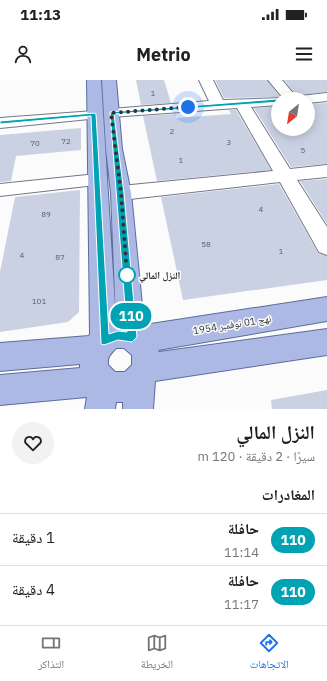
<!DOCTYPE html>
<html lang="ar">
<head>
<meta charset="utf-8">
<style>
	:root { --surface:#fff; --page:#f2f2f2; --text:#202124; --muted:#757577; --line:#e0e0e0; --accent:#1a73e8 }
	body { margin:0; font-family:"IBM Plex Sans","Noto Naskh Arabic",sans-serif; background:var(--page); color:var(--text); direction:rtl; height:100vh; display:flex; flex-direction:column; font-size:15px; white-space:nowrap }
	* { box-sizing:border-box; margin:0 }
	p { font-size:13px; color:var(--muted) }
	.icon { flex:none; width:22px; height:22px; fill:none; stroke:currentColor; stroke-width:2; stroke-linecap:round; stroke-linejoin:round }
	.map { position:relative; height:329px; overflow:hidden; direction:ltr }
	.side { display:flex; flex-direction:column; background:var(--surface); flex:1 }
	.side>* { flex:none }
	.badge { padding:0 8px; border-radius:13px; font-size:14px; line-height:26px }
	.needle { width:26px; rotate:210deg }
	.tools { position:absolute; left:271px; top:12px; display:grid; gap:8px }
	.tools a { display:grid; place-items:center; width:44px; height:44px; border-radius:50%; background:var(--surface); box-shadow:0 2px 10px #0003; font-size:20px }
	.you { position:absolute; width:20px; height:20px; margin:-10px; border:3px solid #fff; border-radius:50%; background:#1a73e8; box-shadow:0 0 0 6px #1a73e833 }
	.map>.badge { position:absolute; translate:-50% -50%; box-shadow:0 0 0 2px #fff }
	h2 { padding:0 12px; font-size:15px; line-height:36px }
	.round { display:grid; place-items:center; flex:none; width:42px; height:42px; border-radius:21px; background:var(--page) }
	.overview { display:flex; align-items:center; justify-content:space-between; height:68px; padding:0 12px }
	h1 { font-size:19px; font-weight:700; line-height:30px }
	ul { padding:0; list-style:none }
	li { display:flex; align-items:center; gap:12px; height:52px; padding:0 12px; border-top:1px solid var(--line) }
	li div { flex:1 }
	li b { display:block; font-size:15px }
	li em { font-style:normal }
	li .badge { min-width:44px; font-weight:700; text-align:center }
	.status { display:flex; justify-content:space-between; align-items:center; height:28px; padding:0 20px; background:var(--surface); direction:ltr }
	.status svg { height:11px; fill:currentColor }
	header { display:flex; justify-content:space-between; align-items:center; height:52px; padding:0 12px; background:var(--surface); font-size:18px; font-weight:700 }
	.tab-bar { display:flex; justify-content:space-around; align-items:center; height:56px; border-top:1px solid var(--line); background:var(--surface); font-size:11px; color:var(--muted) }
	.tab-bar a { display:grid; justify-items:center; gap:2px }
	.tab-bar .active { color:var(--accent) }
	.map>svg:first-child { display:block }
</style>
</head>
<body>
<div class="status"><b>11:13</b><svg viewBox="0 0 49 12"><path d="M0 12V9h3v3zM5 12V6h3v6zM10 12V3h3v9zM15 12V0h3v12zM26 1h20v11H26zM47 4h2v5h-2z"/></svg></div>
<header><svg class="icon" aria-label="menu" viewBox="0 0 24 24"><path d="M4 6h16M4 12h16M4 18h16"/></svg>Metrio<svg class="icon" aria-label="person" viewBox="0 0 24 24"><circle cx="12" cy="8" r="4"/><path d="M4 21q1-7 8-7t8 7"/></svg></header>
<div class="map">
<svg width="327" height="329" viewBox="0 0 327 329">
	<rect width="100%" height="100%" fill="#fbfbfb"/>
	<!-- building -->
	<g fill="#cad1e3">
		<polygon points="136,0 164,0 171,23 141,25"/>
		<polygon points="215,0 267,0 280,17 224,18"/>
		<polygon points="284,0 327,0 327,12 300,15 298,17"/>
		<polygon points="327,23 327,84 291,87 254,28 278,26 278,49 308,49 308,24"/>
		<polygon points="229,30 236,30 271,90 157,101 143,36 175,34 176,38 231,34"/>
		<polygon points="81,48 81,70 16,76 11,101 0,102 0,55"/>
		<polygon points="327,99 327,144 300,101"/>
		<polygon points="279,104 318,173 327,176 327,200 183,220 161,117"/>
		<polygon points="80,110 79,232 68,242 0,252 0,192 15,117"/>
		<polygon points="327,310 327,329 272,329 271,320"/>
	</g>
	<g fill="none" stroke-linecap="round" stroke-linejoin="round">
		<!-- minor casing -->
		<g stroke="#727889" stroke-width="2">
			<g id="minor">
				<polygon points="199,0 213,0 223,20 283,18 268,0 282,0 298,19 300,16 327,13 327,21 308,23 308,19 278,19 278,25 251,27 290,89 327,85 327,97 297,100 327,147 327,175 319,172 280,102 121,120 114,118 111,113 114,108 121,106 273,91 237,28 111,37 106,36 104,33 106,30 111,29 209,21"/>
				<polygon points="94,31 99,32 101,35 99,38 0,48 0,38"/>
				<polygon points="97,94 104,96 106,100 104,104 0,116 0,104"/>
			</g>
		</g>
		<!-- major casing -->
		<g stroke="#5c6c9d" stroke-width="2">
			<path id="major" d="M 87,0 L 101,0 L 116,242 L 111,113 L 106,69 L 102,0 L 116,0 L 122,69 L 131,113 L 144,245 L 327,217 L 327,241 L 158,270 L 159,272 L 327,249 L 327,275 L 155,301 L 153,329 L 123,329 L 123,322 L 116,322 L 115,329 L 85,329 L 87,317 L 0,325 L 0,295 L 80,288 L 80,284 L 0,291 L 0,263 L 89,256 L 90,254 ZM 116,268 L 124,268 L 132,275 L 132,285 L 125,292 L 115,292 L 108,285 C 107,276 111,274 116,268 Z"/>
		</g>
		<!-- minor -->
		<use href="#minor" fill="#fff" fill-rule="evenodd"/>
		<!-- major -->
		<use href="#major" fill="#acb9e4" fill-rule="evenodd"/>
	</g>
	<!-- line -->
	<polygon fill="#00a3b4" stroke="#fff" points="278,19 280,22 114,34 124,113 137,257 132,262 118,260 104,265 101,264 91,36 0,44 0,41 94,33 96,34 109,254 118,251 127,252 110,32"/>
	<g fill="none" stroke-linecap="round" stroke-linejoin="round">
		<!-- walk -->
		<polyline stroke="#30333a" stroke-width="4" stroke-dasharray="0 7.2" points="127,195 121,113 111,33 188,27"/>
	</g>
	<!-- markers -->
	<circle fill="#fff" stroke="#00a3b4" stroke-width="2" cx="127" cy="195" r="8"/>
	<g text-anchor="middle" stroke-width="3" stroke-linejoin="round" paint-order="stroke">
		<!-- number labels -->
		<g font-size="8" fill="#565a64">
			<text x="153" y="16">1</text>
			<text x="172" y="54">2</text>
			<text x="66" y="64">72</text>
			<text x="229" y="65">3</text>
			<text x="35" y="66">70</text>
			<text x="303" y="73">5</text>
			<text x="181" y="83">1</text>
			<text x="261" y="132">4</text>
			<text x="46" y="137">89</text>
			<text x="206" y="167">58</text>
			<text x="281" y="174">1</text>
			<text x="22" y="178">4</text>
			<text x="60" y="180">87</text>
			<text x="39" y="224">101</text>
		</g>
		<!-- stop labels -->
		<g font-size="10" font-weight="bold" fill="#30333a" stroke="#fbfbfb" text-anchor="start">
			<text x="139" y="199">النزل المالي</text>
		</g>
		<!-- street labels -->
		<g font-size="10" fill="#30333a" stroke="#fbfbfb">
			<text transform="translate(232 244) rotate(-9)" y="4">نهج 01 نوفمبر 1954</text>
		</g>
	</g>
</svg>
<div class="tools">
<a><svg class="needle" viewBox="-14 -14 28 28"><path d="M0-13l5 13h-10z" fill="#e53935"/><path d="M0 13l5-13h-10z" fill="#757577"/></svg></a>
</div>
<div class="you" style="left:188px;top:27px"></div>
<b class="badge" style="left:131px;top:236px;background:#00a3b4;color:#fff">110</b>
</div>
<section class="side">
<div class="overview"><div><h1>النزل المالي</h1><p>سيرًا · 2 دقيقة · 120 m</p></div><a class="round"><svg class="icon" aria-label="heart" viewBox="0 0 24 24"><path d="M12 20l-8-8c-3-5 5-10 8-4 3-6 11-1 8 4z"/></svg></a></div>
<h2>المغادرات</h2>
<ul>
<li><span class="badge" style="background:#00a3b4;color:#fff">110</span><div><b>حافلة</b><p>11:14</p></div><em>1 دقيقة</em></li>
<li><span class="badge" style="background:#00a3b4;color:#fff">110</span><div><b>حافلة</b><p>11:17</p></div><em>4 دقيقة</em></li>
</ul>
</section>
<nav class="tab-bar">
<a class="active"><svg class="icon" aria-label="directions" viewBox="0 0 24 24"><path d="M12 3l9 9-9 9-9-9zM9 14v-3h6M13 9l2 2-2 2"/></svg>الاتجاهات</a>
<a><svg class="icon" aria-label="map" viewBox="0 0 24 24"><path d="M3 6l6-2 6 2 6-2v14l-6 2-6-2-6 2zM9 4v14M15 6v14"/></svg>الخريطة</a>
<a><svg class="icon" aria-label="tickets" viewBox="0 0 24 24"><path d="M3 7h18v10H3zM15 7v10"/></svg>التذاكر</a>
</nav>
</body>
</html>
